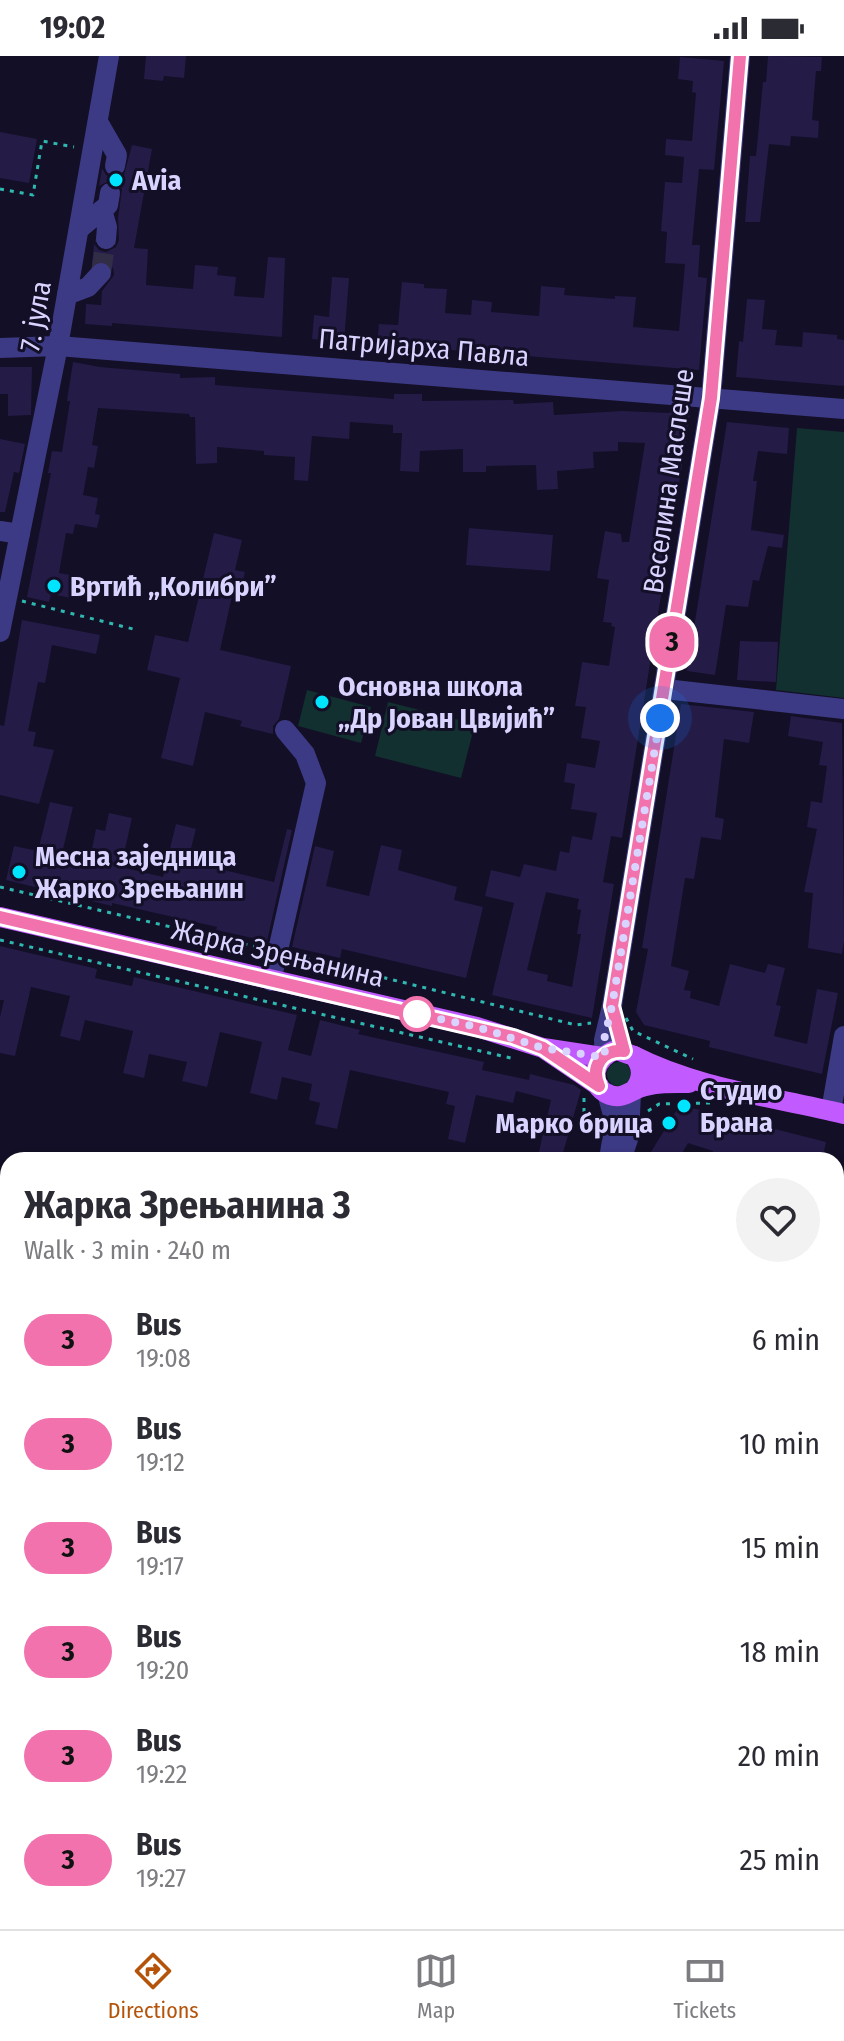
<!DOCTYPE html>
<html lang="en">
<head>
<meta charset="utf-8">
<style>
	:root { --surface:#fff; --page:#f2f2f3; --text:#2b2b33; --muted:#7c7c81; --line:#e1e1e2; --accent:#b45309 }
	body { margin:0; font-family:"Fira Sans Condensed",sans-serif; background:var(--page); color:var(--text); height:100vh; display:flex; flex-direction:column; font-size:30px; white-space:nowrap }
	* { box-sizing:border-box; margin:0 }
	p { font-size:26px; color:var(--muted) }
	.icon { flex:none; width:44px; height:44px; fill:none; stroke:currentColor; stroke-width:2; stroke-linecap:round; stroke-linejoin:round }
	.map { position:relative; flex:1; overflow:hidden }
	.panel { position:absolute; left:0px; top:1096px; width:844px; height:778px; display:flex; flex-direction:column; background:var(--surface); border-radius:24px 24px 0 0; box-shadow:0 2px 6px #0004 }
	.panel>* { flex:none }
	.badge { padding:0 16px; border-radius:26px; font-size:28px; line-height:52px }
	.you { position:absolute; width:40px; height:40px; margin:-20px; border:6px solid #fff; border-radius:50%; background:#1a73e8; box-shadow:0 0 0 12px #1a73e833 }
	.map>.badge { position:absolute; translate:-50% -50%; box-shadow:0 0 0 4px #fff }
	.round { display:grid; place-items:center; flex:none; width:84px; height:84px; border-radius:42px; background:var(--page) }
	.head { display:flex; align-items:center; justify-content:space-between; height:136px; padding:0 24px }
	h1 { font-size:38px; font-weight:700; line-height:60px }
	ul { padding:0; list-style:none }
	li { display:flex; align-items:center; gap:24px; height:104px; padding:0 24px }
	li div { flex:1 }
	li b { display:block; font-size:30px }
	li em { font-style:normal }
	li .badge { min-width:88px; font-weight:700; text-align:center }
	.status { display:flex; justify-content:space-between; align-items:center; height:56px; padding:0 40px; background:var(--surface); direction:ltr }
	.status svg { height:22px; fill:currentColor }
	.menu { display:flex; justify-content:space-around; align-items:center; height:112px; border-top:2px solid var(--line); background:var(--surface); font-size:22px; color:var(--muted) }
	.menu a { display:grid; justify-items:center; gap:4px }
	.menu .on { color:var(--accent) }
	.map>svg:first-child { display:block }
</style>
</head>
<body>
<div class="status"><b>19:02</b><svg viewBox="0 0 49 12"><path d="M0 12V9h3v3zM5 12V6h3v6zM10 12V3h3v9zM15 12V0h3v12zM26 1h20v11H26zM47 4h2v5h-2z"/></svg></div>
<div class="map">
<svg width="844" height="1873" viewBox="0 0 844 1873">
	<rect width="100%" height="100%" fill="#130f26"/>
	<!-- green -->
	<g fill="#12302f">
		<polygon points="797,372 844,376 844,642 776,634"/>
		<polygon points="307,634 371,651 361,687 298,670"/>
		<polygon points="388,646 475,668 461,722 375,700"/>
		<circle cx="619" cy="1018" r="12"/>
		<polygon points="836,1333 844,1339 844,1709 836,1702"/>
		<polygon points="349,1866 399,1866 395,1873 362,1873"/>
	</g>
	<!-- building -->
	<g fill="#241b47" fill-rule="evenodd">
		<polygon points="146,0 186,0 184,22 164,20 163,25 144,23"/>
		<polygon points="768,0 822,1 821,15 816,15 812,64 819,65 818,82 791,80 790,90 769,88 760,166 745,166 750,100 756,100 763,26 766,26"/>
		<polygon points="680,1 724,5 714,114 699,113 692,189 700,189 698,221 707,222 699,314 377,288 379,268 398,269 402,226 424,228 424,232 447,233 445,257 471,259 472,244 492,246 491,256 539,260 541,230 565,232 564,239 615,243 615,240 636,241 633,271 679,275 685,208 665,207 667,176 661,175 665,126 682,127 684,101 665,99 666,83 692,85 696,37 692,36 693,25 678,23"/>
		<polygon points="0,76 37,83 29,127 0,122"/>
		<polygon points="132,89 152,93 134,192 148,193 146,229 193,233 195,209 218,211 217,219 236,221 234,240 264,242 268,201 285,202 282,281 112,267 112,270 85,268 86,248 101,249 102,235 114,219 113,212 105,205 92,208 94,188 99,194 106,196 116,191 119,184 118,162 122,133 118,127 111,124 99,130 102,112 106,119 112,123 124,119"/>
		<polygon points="332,221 349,222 344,286 312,283 314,259 329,261"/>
		<polygon points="747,243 765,244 762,273 777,274 775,289 802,291 803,276 837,279 837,283 844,284 844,330 736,321 739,285 743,286"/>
		<path d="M 73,306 L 100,311 L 180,318 L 180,322 L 215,321 L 215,329 L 394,343 L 394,338 L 422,338 L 422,345 L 513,344 L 514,348 L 553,346 L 554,359 L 622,355 L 670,357 L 670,355 L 690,359 L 622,782 L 611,780 L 603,826 L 614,828 L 592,962 L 492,939 L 514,847 L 485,840 L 491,814 L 520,821 L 524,808 L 556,815 L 560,795 L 569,797 L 572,780 L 592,784 L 597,757 L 571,753 L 575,728 L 564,726 L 567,707 L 595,712 L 600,685 L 581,682 L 586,651 L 575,650 L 580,620 L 582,606 L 609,610 L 615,571 L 611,570 L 612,567 L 603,566 L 609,524 L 597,522 L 605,475 L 621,478 L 622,486 L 629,486 L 645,387 L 618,386 L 618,395 L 593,396 L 594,412 L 557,415 L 558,433 L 537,434 L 536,409 L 486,410 L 486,416 L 463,416 L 463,393 L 420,395 L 419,416 L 400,415 L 402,377 L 393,377 L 393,369 L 350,366 L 349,383 L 312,380 L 308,425 L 294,424 L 295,401 L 264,399 L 264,395 L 217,391 L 217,407 L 196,408 L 195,361 L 190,361 L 189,358 L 98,352 L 92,389 L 98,390 L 94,412 L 88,411 L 83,439 L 98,442 L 95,458 L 100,459 L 97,472 L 75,468 L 73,478 L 66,477 L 59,517 L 81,521 L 76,543 L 51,538 L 49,546 L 27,541 L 51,417 L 48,417 L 52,395 L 62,396 L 70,345 L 67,345 ZM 546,836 L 579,843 L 577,853 L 581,854 L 577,878 L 581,878 L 572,931 L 547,925 L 548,919 L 527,914 Z"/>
		<polygon points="0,311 32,311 31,359 8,360 8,338 0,338"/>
		<polygon points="727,366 789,372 787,398 758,395 753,425 757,425 751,474 784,479 782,492 768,490 759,525 753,524 748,551 726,549 715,619 687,615"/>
		<polygon points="0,383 25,388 19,417 14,416 5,456 0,456"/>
		<polygon points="469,472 553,479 550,515 466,509"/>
		<polygon points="214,477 242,484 235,514 245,516 239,542 232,540 220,594 291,610 279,663 273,670 273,678 240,670 242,665 205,656 193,710 161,702 180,622 147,614 155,579 188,586"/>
		<polygon points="22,564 100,579 96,598 52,589 45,627 38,626 28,675 36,676 33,690 54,694 39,748 0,739 0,669 4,670"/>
		<polygon points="740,585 778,586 776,626 737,624"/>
		<polygon points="681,648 754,656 749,687 724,683 715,761 724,763 721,784 701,781 694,823 685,822 671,910 689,915 684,934 691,935 690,942 719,950 730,908 765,917 768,908 785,912 776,949 781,950 774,980 807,988 817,933 838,937 822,1018 709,991 710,985 644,969 636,956 648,893 642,892"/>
		<polygon points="791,660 842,667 844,884 842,898 808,892 813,837 804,836 817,773 807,771 811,745 822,747 827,710 819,709 823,686 788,680"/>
		<polygon points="50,746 73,751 60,806 88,813 96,773 105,775 109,757 132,762 121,811 163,821 176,768 196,773 189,800 221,807 220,813 274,826 287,773 292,774 267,885 216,874 217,871 112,847 112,850 6,824 14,790 38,795"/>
		<polygon points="381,789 402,794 398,814 457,831 454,844 483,851 466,922 342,893 340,902 292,891 315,790 334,795 326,830 369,840"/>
		<polygon points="0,890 97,913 95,922 132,930 134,921 297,959 288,994 311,1000 320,964 360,974 358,978 484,1006 482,1014 529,1024 530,1018 574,1029 581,1034 561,1104 537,1104 551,1044 516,1035 513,1047 476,1039 465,1087 448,1083 455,1050 446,1048 449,1036 350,1014 337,1073 315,1068 320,1047 309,1044 312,1028 282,1021 277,1044 250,1037 262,986 220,976 207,1031 182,1025 187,1006 149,998 144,1022 123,1017 133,975 85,964 80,985 60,980 70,940 31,931 15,1000 0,997 0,961 4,944 0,944"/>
		<polygon points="680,1049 826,1086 822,1104 711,1104 713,1095 688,1087 678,1104 646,1104"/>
	</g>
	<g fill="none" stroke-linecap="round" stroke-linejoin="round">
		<!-- minor-tunnel -->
		<polyline stroke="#312d47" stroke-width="20" stroke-dasharray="20 10" stroke-linecap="butt" points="101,217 106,183"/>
		<!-- path -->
		<g stroke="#2fb8b0" stroke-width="3" stroke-dasharray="4 6" stroke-linecap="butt">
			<polyline points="0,133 33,139 42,85 74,91"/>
			<polyline points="22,545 137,574"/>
			<polyline points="0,831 261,892"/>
			<polyline points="0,884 515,1003"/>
			<polyline points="296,900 576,969 591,967"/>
			<polyline points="626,962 633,975 693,1003"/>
			<polyline points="584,1042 584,1066 599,1066"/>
			<polyline points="648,1055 659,1048 710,1047"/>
		</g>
		<!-- minor -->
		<g stroke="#3d3a85" stroke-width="20">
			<polyline points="98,66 117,99 115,110"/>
			<polyline points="102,154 107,171 106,183"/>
			<polyline points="79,173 108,149 110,137"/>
			<polyline points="67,239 88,231 101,217"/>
			<polyline points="0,292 58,290 844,353"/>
			<polyline points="0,475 20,478"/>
			<polyline points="0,576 58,290 109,0"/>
			<polyline points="665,633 844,653"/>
			<polyline points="271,925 316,727 305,698 285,674"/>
			<polyline points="605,999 604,984 612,950 711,342 740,0"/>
			<polyline points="607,1037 615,1066 609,1103"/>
			<polyline points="831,1055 844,980"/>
			<polyline points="621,1104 629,1080 631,1037"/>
			<polyline points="0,1275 8,1275"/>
			<polyline points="0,1465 8,1464"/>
			<polyline points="259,1866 269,1873"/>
			<polyline points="807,1866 809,1873"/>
			<polyline points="0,1867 8,1865"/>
			<polyline points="443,1873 446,1866"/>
			<polyline points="556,1873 558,1866"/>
		</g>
		<!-- major -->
		<g stroke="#c25bff" stroke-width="20">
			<polyline points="0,861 477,971 543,992 602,1001"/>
			<polyline points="546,994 599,1030"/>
			<path d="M 634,1000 C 698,1033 775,1041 844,1058"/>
			<path d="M 635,1033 C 643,1022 643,1011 634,1000 L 617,994 C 595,999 585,1030 610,1039 C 622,1043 629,1036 639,1032 C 655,1026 673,1027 689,1027"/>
		</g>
	</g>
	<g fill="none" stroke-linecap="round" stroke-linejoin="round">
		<!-- line casing -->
		<g stroke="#fff" stroke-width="18">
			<path id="line" d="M 0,861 L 513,981 L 543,992 L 599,1030 C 590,1010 603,993 624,995 L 612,950 L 711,342 L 740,0"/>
		</g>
		<!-- line -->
		<use href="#line" stroke="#f172ac" stroke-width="12"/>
		<!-- walk -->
		<polyline stroke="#d9d4ff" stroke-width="8" stroke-dasharray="0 14.4" points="417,958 408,956 477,971 543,992 602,1001 605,999 604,984 612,950 660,662"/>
	</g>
	<!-- markers -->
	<g fill="#00e5ff" stroke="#130f26" stroke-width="3">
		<circle cx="116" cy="124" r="8"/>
		<circle cx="54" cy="530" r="8"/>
		<circle cx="322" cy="646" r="8"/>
		<circle cx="19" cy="816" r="8"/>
		<circle cx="684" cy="1050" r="8"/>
		<circle cx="669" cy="1067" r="8"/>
	</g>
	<circle fill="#fff" stroke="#f172ac" stroke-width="4" cx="417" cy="958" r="16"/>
	<g text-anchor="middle" stroke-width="6" stroke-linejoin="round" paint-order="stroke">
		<!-- poi labels -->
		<g font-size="28" font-weight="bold" fill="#d9d4ff" stroke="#130f26" text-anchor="start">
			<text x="132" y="134">Avia</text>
			<text x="70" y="540">Вртић „Колибри”</text>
			<text x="338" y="640">Основна школа<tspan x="338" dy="32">„Др Јован Цвијић”</tspan></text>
			<text x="35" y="810">Месна заједница<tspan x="35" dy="32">Жарко Зрењанин</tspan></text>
			<text x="700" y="1044">Студио<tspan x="700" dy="32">Брана</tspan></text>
			<text x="653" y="1077" text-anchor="end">Марко брица</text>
		</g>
		<!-- street labels -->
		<g font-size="28" fill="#d9d4ff" stroke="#130f26">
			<text transform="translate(35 260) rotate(-80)" y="10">7. јула</text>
			<text transform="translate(424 291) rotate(5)" y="10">Патријарха Павла</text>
			<text transform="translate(668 425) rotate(-82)" y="10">Веселина Маслеше</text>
			<text transform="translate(278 897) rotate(13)" y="10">Жарка Зрењанина</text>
		</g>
	</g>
</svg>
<div class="you" style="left:660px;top:662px"></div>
<b class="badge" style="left:672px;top:586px;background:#f172ac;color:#111">3</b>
<section class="panel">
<div class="head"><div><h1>Жарка Зрењанина 3</h1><p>Walk · 3 min · 240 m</p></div><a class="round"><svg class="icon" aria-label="heart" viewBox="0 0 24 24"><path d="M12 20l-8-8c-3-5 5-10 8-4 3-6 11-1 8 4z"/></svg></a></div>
<ul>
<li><span class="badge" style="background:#f172ac;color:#111">3</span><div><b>Bus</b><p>19:08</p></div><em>6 min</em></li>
<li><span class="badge" style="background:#f172ac;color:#111">3</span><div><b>Bus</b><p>19:12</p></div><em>10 min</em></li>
<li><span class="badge" style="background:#f172ac;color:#111">3</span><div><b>Bus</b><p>19:17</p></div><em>15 min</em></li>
<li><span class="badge" style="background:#f172ac;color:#111">3</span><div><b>Bus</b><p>19:20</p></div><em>18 min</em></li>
<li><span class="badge" style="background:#f172ac;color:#111">3</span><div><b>Bus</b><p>19:22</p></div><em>20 min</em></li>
<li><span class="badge" style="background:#f172ac;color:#111">3</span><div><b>Bus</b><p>19:27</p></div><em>25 min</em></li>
</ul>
</section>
</div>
<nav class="menu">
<a class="on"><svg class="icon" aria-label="directions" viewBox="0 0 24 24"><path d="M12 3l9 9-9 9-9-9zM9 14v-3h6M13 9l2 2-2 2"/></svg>Directions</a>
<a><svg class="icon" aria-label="map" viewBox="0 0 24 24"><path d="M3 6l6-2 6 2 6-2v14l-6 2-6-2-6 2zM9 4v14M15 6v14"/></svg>Map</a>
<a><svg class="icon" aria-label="tickets" viewBox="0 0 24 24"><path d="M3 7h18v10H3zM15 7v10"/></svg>Tickets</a>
</nav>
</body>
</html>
